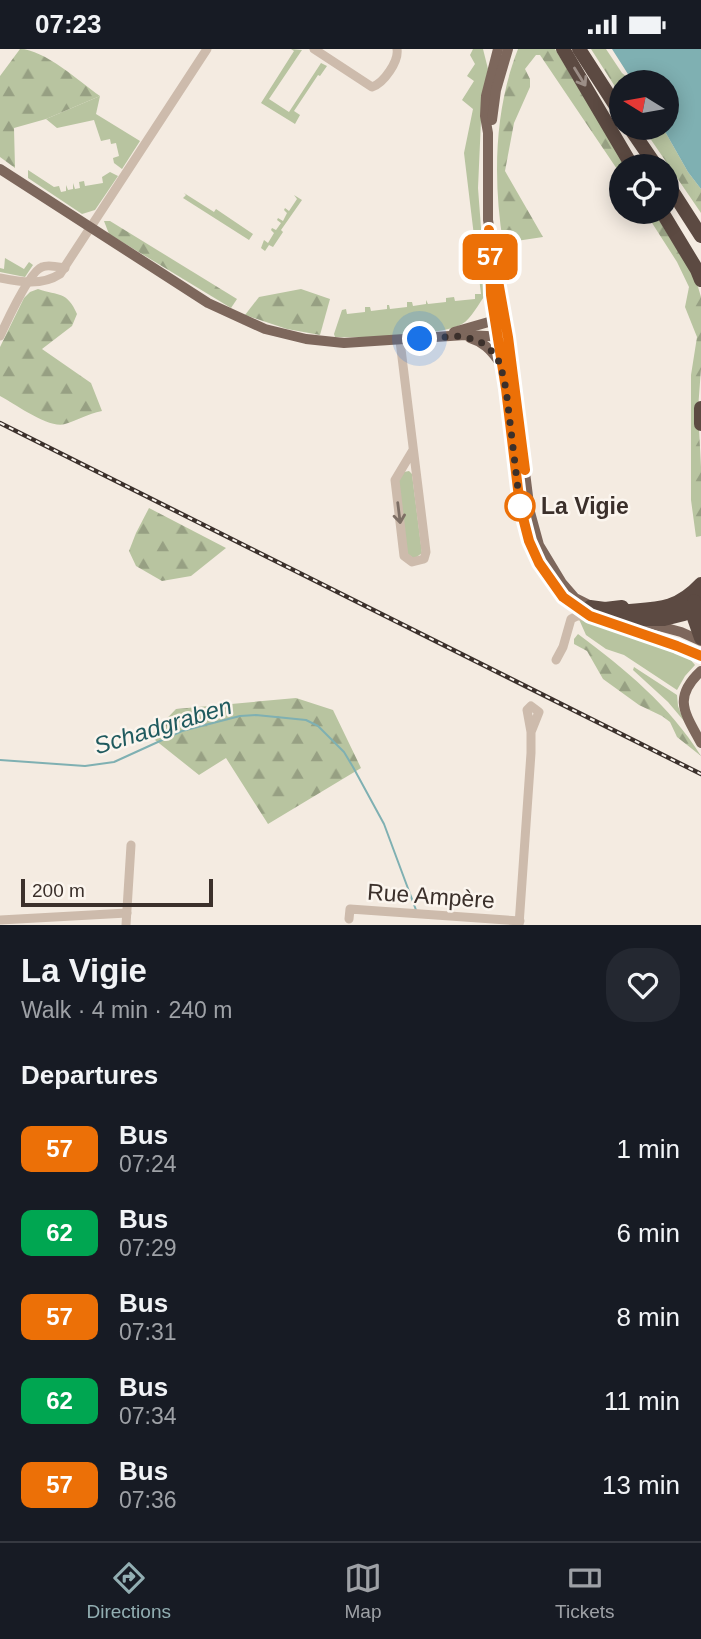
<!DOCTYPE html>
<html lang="en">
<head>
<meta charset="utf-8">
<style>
	:root { --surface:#171b24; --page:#242831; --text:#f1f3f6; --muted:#9ea1a6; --line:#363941; --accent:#92aeb2 }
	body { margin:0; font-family:Helvetica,sans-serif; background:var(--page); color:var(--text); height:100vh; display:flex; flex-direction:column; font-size:26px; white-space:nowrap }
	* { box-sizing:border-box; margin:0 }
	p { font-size:23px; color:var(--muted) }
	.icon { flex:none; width:38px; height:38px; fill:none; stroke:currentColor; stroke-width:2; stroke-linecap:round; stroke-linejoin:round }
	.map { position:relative; height:876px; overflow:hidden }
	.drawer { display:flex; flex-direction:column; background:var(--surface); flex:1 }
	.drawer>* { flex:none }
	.badge { padding:0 14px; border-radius:10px; font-size:24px; line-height:46px }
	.needle { width:46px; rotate:281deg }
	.tools { position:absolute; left:609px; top:21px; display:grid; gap:14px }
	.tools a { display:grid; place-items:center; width:70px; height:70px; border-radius:50%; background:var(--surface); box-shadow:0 4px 18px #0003; font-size:35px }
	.scale { position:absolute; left:21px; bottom:18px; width:192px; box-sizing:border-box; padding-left:7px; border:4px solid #3b302b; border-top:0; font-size:19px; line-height:24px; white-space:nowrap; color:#3b302b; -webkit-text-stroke:5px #fbf5ee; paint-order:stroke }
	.you { position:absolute; width:35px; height:35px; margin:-18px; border:5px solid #fff; border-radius:50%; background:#1a73e8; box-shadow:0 0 0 10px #1a73e833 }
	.map>.badge { position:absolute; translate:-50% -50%; box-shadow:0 0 0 4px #fff }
	h2 { padding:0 21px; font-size:26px; line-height:63px }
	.round { display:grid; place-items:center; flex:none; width:74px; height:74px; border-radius:28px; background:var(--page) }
	.headline { display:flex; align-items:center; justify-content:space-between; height:119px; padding:0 21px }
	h1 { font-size:33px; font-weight:600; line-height:52px }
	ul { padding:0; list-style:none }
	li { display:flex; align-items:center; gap:21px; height:84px; padding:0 21px }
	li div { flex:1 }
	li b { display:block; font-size:26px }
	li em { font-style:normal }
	li .badge { min-width:77px; font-weight:700; text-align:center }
	.status { display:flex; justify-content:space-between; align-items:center; height:49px; padding:0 35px; background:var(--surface); direction:ltr }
	.status svg { height:19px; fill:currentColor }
	.tabs { display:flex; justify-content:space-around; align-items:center; height:98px; border-top:2px solid var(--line); background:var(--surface); font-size:19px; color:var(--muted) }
	.tabs a { display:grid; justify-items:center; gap:4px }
	.tabs .selected { color:var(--accent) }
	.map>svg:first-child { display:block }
</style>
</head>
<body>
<div class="status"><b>07:23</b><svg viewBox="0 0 49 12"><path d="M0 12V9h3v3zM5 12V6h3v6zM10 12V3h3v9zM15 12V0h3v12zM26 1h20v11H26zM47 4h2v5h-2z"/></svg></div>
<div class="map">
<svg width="701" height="876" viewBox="0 0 701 876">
	<defs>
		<pattern id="forest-firs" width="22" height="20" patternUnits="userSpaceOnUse" patternTransform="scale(1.75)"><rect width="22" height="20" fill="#b8c4a0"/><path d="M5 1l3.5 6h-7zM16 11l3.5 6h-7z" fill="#97a083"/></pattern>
	</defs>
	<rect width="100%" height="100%" fill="#f4ebe1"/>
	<!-- green -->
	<g fill="#b8c4a0">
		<polygon points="291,0 302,1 269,50 289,63 321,14 327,17 320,27 318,26 294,62 300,66 295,75 261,54 294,2"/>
		<path d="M 473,0 L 483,0 L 488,20 L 482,49 L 478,139 L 486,245 C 479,254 471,270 462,275 C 443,287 359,289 335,288 L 334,285 L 342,261 L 346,260 L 347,265 L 365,263 L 365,258 L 370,258 L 371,262 L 387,260 L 387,256 L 389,256 L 390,260 L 407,258 L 407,253 L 412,253 L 413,257 L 426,255 L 426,251 L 428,255 L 446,253 L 446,249 L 454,248 L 455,252 L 475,250 L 475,245 L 481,245 L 464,104 L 473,60 L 462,51 L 474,32 L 467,27 L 475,15 L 470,6 Z"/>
		<polygon points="100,47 96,65 140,92 122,120 114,114 113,109 119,107 116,94 111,95 110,90 101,92 94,71 57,79 46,70"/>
		<polygon points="28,121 54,138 59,137 61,143 66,142 66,136 68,141 73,140 73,134 75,140 80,139 79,133 84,132 85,137 103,134 102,128 110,123 118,127 95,161 82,165 28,129"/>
		<polygon points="184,144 214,163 216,160 253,185 249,191 183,149 186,146"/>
		<polygon points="294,146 302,151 281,181 283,183 273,198 269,196 265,202 261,199 264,191 268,194 274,184 271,181 272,179 276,181 281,174 277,171 278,169 283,172 287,164 284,161 285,159 289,162 297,150"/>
		<polygon points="5,209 24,220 29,213 33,216 25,228 0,223 0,219 4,220"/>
		<polygon points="409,422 412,425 422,504 414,510 407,504 398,432 404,423"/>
		<polygon points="578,568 689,609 695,616 685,627 677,641 624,606 606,600 586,586"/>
		<polygon points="634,618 677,646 678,657 684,672 668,653 633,621"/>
	</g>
	<!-- forest -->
	<g fill="url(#forest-firs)">
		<path d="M 20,0 C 44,0 80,33 100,47 L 46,70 L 14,79 L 15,119 L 0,108 L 0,27 Z"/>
		<path d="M 518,0 L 555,0 L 626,117 L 621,117 L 621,126 L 540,6 L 536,6 L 525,20 L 530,30 L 530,38 L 514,74 L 505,122 L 543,188 L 503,194 C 493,130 494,61 518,0 Z"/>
		<polygon points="591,0 606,0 622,24 633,33 621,33 621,47"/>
		<polygon points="643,79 663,79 688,123 701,140 701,164"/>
		<polygon points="645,163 654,163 696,231 701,248 701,320 698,360 701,418 701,487 696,488 691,451 691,326 697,288 685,258 689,238 677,213"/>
		<polygon points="104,172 110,172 237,250 231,259 109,185"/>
		<path d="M 38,240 C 59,247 67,242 77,265 L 72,277 L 42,300 L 91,334 L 102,362 C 87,365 78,371 65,375 C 49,380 15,355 0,347 L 0,298 L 24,249 L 30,243 Z"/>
		<polygon points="301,240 330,250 320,286 287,280 245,266 259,248"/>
		<polygon points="149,459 226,499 191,527 162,532 136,517 129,502 136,484"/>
		<path d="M 578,585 C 626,621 669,656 701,707 L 677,688 L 670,673 L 662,667 L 639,656 L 603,630 L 587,602 L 574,595 L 574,590 Z"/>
		<polygon points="296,649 333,661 361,719 268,775 226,709 199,726 150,687 176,660"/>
	</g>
	<!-- water -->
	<polygon fill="#7fb0b2" points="612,0 701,0 701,140 688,123 663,79 667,79 667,33 633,33"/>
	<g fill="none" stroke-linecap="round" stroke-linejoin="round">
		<!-- stream -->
		<polyline stroke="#7fb0b2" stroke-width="2" points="0,711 85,717 114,713 182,682 240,667 256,666 306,671 318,677 344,703 353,718 384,775 416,861"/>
		<!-- minor -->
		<g stroke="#cdbbac" stroke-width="9">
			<path d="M 314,0 L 372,38 C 384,34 399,12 397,0"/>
			<path d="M 0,229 C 20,233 42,237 60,225 L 207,0"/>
			<path d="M 0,287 C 6,274 30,222 42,218 C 48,215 59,218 65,219"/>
			<polyline points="400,292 426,503 424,510 412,513 404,507 395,431 413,401"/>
			<polyline points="556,611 563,598 571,570 577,567 591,567"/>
			<polyline points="349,870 350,860 520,872"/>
			<polyline points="0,871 127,864"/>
			<polyline points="126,876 131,796"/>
			<polyline points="519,876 531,704 531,683 527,661 531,657 539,663 531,683"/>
		</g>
		<!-- major -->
		<g stroke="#7d675c" stroke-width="10">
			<polyline points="498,0 486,47 485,67 488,84 488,171 508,288 530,463 539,496 562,534 575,549 595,559"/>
			<polyline points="492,71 496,41 508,0"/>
			<polyline points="0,120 208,254 265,280 306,290 344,294 465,286 508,288"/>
			<path d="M 490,218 C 491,260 499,299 506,339 C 517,406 511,475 552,533 C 557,540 562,548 569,553 C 604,581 660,589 701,607"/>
			<polyline points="454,283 499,270"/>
			<path d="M 470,289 C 483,293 490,300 498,311"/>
			<polyline points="644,573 681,583 701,592"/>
			<path d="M 701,622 C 672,649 685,664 701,694"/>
		</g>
		<!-- highway -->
		<g stroke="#5c4a42" stroke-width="14">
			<polyline points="563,0 632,117"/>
			<polyline points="579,0 621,65"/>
			<polyline points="630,79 656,117"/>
			<polyline points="667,134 701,187"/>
			<polyline points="662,163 697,221 701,231"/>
			<polyline points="701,359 701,375"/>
			<path d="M 701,535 C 674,564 653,559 616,563 L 611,566 L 612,575 L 631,570 L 664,570 L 684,565 L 701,544"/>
			<polyline points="694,552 694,569 701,589"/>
			<polyline points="590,558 605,560 622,558"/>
		</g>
		<!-- rail casing -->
		<g stroke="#3b302b" stroke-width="4.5">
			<polyline id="rail" points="0,374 701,725"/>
		</g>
		<!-- rail -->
		<use href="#rail" stroke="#fbf5ee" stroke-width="2" stroke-dasharray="5" stroke-linecap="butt"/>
	</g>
	<!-- one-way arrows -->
	<defs><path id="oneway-shaft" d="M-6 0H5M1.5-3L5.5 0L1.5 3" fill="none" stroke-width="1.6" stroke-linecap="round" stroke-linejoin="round" transform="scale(1.75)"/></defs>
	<use stroke="#9c8e87" href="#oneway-shaft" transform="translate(580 28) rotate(58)"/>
	<use stroke="#7d6f65" href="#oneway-shaft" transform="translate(399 464) rotate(83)"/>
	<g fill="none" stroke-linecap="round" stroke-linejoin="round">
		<!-- line casing -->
		<g stroke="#fff" stroke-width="16">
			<polyline id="line" points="525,421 508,288 489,181 491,246 506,340 520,457 529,492 539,514 563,548 590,567 677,597 701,607"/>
		</g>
		<!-- line -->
		<use href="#line" stroke="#ec7007" stroke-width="10"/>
		<!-- walk -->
		<polyline stroke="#3b302b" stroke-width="7" stroke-dasharray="0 12.6" points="420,290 457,287 478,291 490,300 500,314 506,340 520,457"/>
	</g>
	<!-- markers -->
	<circle fill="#fff" stroke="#ec7007" stroke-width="3.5" cx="520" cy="457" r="14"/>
	<g text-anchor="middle" stroke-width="5" stroke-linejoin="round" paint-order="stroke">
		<!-- stop labels -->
		<g font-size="23" font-weight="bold" fill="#3b302b" stroke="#fbf5ee" text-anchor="start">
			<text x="541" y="465">La Vigie</text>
		</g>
		<!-- street labels -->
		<g font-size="23" fill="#3b302b" stroke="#fbf5ee">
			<text transform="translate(431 847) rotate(4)" y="8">Rue Ampère</text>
		</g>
		<!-- water labels -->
		<g font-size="24" font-style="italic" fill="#1f5a5e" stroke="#fbf5ee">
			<text transform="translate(163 677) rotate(-17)" y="8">Schadgraben</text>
		</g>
	</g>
</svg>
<div class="tools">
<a><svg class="needle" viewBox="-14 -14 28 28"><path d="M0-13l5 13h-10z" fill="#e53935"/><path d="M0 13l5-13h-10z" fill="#9ea1a6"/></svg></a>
<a><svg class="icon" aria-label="locate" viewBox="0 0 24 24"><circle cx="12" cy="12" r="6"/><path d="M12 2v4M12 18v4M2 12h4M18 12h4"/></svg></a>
</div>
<div class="scale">200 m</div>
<div class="you" style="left:420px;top:290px"></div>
<b class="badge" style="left:490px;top:208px;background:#ec7007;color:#fff">57</b>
</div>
<section class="drawer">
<div class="headline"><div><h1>La Vigie</h1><p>Walk · 4 min · 240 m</p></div><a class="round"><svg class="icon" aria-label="heart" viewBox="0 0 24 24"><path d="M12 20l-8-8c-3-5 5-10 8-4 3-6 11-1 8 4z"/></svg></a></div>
<h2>Departures</h2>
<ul>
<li><span class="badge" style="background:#ec7007;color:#fff">57</span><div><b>Bus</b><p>07:24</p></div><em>1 min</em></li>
<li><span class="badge" style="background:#00a651;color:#fff">62</span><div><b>Bus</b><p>07:29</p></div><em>6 min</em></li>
<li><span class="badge" style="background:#ec7007;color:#fff">57</span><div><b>Bus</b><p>07:31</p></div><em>8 min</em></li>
<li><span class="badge" style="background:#00a651;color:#fff">62</span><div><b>Bus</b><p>07:34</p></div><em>11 min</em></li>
<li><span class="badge" style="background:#ec7007;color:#fff">57</span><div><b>Bus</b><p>07:36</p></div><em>13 min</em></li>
</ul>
</section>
<nav class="tabs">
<a class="selected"><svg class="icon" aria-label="directions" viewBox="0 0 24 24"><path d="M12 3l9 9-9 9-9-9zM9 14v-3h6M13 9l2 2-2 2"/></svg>Directions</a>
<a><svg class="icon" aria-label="map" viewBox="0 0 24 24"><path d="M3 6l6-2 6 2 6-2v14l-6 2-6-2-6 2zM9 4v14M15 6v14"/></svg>Map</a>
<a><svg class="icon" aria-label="tickets" viewBox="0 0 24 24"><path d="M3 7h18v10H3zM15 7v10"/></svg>Tickets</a>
</nav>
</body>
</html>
